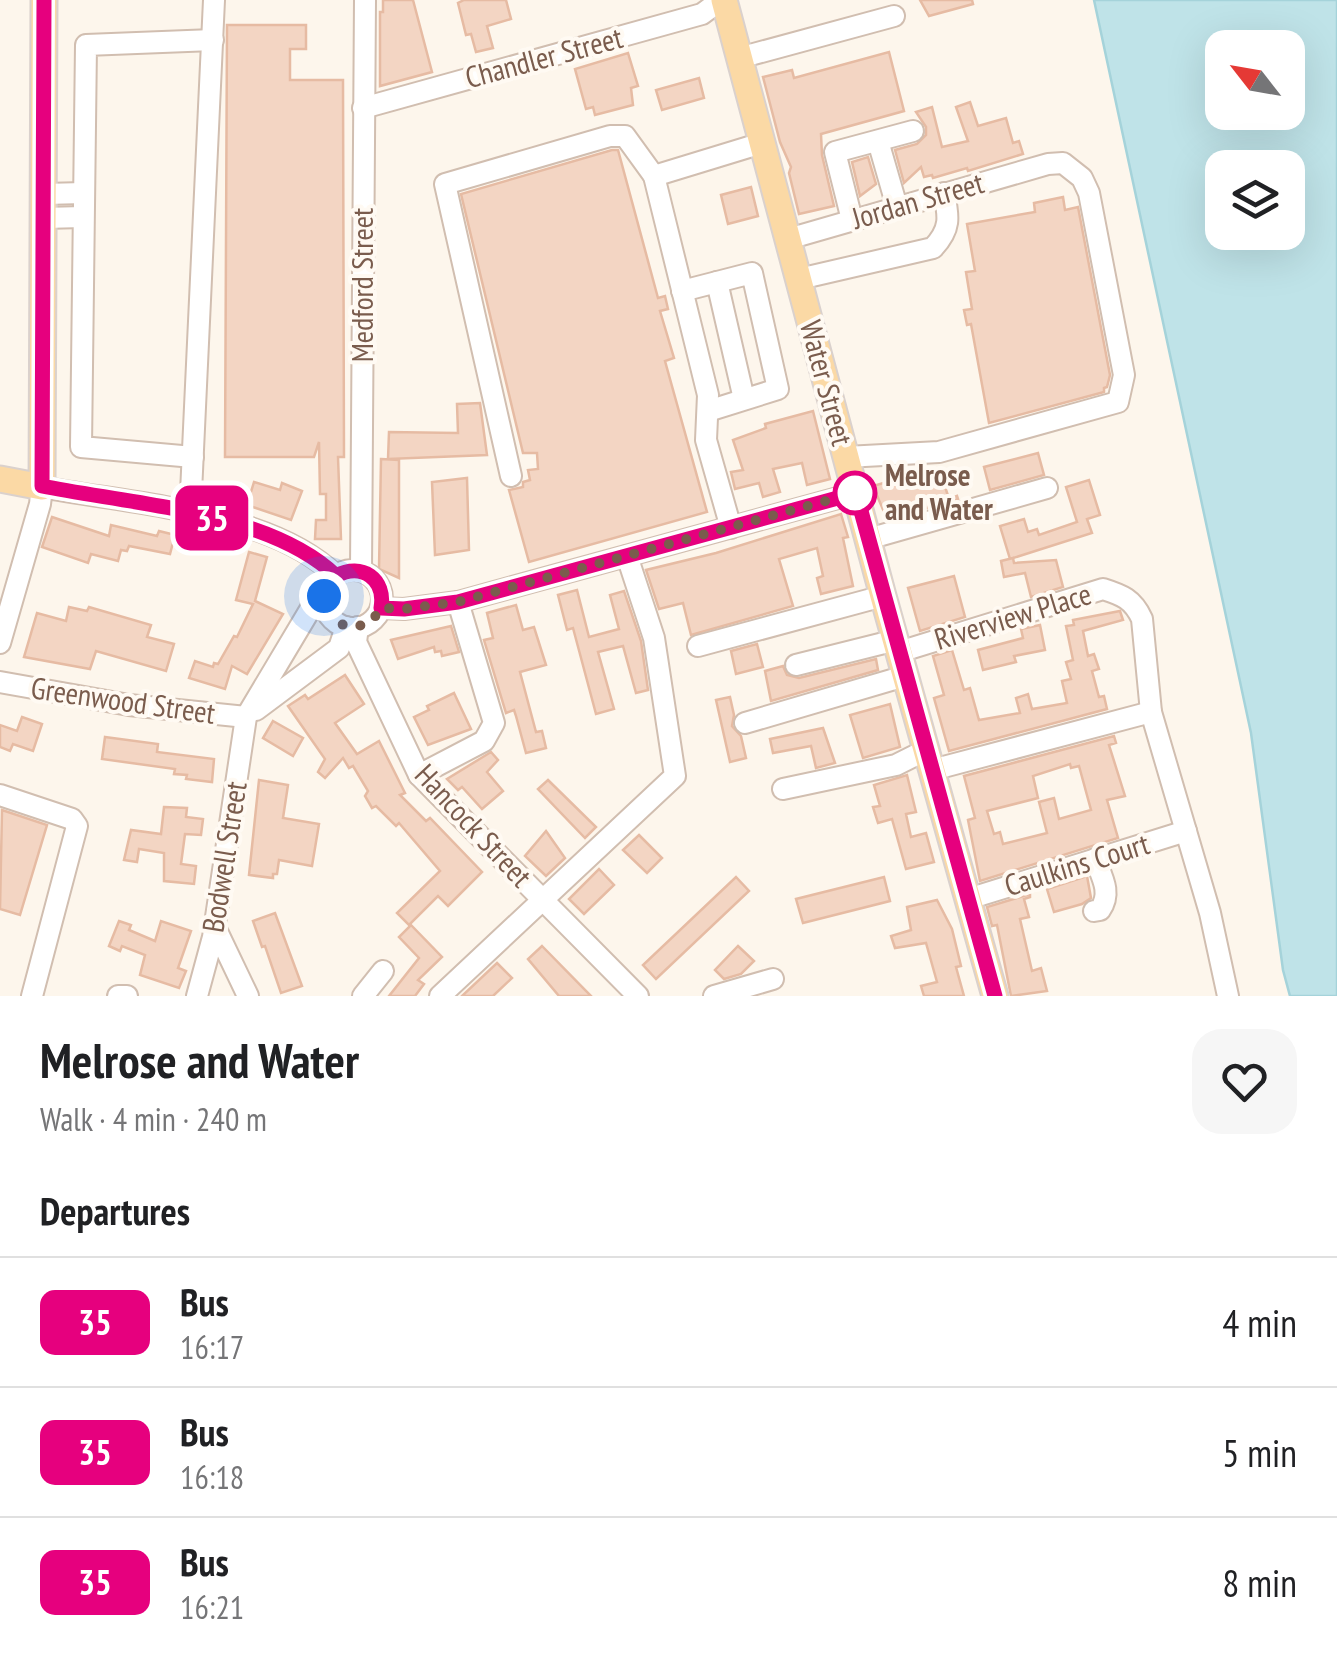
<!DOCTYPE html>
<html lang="en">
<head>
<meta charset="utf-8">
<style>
	:root { --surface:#fff; --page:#f6f6f6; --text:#202124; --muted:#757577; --line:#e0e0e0 }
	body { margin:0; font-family:"PT Sans Narrow",sans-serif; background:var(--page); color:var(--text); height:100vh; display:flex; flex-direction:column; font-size:38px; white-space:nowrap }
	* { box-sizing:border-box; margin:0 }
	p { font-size:32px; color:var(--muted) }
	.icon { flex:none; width:55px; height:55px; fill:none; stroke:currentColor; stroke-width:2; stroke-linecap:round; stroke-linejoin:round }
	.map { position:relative; height:996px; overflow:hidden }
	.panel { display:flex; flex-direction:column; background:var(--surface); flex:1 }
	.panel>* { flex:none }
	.badge { padding:0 20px; border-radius:15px; font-size:35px; line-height:65px }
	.needle { width:65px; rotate:301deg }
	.controls { position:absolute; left:1205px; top:30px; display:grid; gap:20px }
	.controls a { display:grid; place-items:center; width:100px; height:100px; border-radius:20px; background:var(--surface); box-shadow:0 10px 40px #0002; font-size:50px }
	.you { position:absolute; width:50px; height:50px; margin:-25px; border:8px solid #fff; border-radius:50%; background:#1a73e8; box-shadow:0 0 0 15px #1a73e833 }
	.map>.badge { position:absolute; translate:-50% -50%; box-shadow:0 0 0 5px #fff }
	h2 { padding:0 40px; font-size:38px; line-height:90px }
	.round { display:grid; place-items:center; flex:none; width:105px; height:105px; border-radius:30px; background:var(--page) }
	.head { display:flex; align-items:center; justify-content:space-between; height:170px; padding:0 40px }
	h1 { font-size:48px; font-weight:700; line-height:75px }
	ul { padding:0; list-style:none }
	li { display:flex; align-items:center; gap:30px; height:130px; padding:0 40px; border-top:2px solid var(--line) }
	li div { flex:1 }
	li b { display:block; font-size:38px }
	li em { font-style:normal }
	li .badge { min-width:110px; font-weight:700; text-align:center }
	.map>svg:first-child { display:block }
</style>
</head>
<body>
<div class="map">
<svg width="1337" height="996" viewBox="0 0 1337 996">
	<rect width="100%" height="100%" fill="#fdf6ec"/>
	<!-- water -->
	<path fill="#bfe3e8" stroke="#a5d3da" stroke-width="2.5" fill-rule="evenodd" d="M 1094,0 L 1337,0 L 1337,996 L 1290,996 L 1283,970 L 1251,733 ZM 1222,48 L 1288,48 L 1288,112 L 1222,112 ZM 1222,168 L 1288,168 L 1288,232 L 1222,232 Z"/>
	<!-- building -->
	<g fill="#f3d5c3" stroke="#e6bba3" stroke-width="2.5" fill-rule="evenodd">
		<polygon points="383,0 413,0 432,72 380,86 380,12 383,12"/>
		<polygon points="464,0 506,0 511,19 487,26 493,48 476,52 471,34 466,35 458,3"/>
		<polygon points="920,0 972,0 973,4 929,16"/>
		<polygon points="227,25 306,25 306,49 290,49 290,80 343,80 344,457 338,457 341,539 315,539 316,520 326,520 326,494 320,494 319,442 314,457 225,457"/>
		<polygon points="889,52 904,111 821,134 822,155 834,206 799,214 789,173 791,167 780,142 763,77 792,70 794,78"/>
		<polygon points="628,53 638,86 631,88 633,105 595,115 593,107 586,109 575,69"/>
		<polygon points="699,78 704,98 662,110 656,90"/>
		<polygon points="970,102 978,126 1006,118 1013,143 1019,141 1023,154 968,171 967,168 933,178 932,175 924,177 921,167 904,183 895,150 917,144 926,135 926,127 916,112 932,107 942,147 968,141 956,107"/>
		<polygon points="612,150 618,150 658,298 665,296 668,309 660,311 674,358 665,361 707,512 529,562 509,490 523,487 523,482 530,480 528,470 538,469 537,453 523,453 461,194"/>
		<polygon points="868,157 876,184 860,196 852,162"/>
		<polygon points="751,187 758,216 728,224 721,195"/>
		<polygon points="1063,197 1065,210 1078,207 1110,375 1107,387 1104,388 1104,392 989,423 971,324 967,325 964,310 972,309 966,272 975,271 967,224 1035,212 1034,203"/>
		<polygon points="480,403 487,455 388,459 389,432 458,433 457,404"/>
		<polygon points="813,411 830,479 807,485 802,463 773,469 780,492 763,497 759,483 735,489 731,472 743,470 733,440 766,428 765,424"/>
		<polygon points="1038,453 1044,475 990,490 984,467"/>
		<polygon points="381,459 399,460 399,578 379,569"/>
		<polygon points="940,471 949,499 957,496 958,499 887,519 873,486 917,473 918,478"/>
		<polygon points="467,478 469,550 435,555 432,482"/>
		<polygon points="1089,480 1100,515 1087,519 1092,533 1010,559 1000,526 1024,519 1028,532 1037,529 1039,535 1077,522 1066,487"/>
		<polygon points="254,482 280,490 282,483 302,491 291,520 247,505"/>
		<polygon points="841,514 848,537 843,538 853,586 821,594 817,578 823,576 817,548 779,559 793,606 691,635 683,603 659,609 646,570 716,553"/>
		<polygon points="52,517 109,536 111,525 157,536 159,531 175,535 170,554 129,546 127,551 121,550 118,561 91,554 88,563 42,547"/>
		<polygon points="249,552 267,557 255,601 283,614 247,674 232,666 225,689 189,678 195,661 213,667 214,663 218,664 234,636 237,637 253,604 236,600"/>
		<polygon points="1013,558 1014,563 1056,560 1063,587 1031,597 1025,573 1004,577 1001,561"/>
		<polygon points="954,576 965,617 920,631 908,588"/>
		<polygon points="577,590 589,637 619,629 610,595 624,591 641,641 648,690 636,693 623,646 598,652 614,709 596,714 573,628 567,630 558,595"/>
		<polygon points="516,605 523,630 534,627 546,665 520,672 536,732 542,731 546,748 526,753 516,716 514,710 506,713 484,640 493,638 487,613"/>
		<polygon points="69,607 87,611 89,607 151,625 147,637 174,644 166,671 96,651 90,669 24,657 37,613 66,621"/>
		<polygon points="1120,611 1123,620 1083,631 1088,656 1094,654 1099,669 1092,671 1099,697 1104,696 1107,709 949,751 934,698 944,695 933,656 952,650 964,690 970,688 979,720 1020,713 1016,698 1028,694 1032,709 1067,703 1062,681 1071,679 1066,662 1073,660 1066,626 1074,625 1073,620"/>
		<polygon points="1040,625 1045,650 1014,656 1016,662 983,670 978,650 1023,638 1021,629"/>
		<polygon points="451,626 459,652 442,656 441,651 435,652 434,647 398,659 391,640"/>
		<polygon points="757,644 763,667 736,674 731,651"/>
		<polygon points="876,659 878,670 771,701 765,671 783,666 787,675 799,678"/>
		<polygon points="345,675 364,704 335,723 357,754 379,741 405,793 400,795 426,821 430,818 482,872 448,906 438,896 409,925 397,913 440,871 399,823 396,826 376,806 372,808 365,796 368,791 353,766 349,768 343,758 325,778 318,772 325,759 288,706 305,695 308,699"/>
		<polygon points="454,693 471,729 428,745 414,717 429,710 427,706"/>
		<polygon points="730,697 734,715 732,726 741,736 746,758 730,762 716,700"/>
		<polygon points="890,704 900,747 863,758 850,715"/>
		<polygon points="22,717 42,724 33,751 13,744 10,751 0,747 0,725 17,731"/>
		<polygon points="273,721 303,738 293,756 263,738"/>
		<polygon points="823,728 835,763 816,768 811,746 773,753 770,739"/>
		<path d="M 1114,736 L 1116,743 L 1109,745 L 1125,796 L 1107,800 L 1118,838 L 980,881 L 968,820 L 975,818 L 964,776 ZM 1070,764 L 1071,768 L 1079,766 L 1091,810 L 1059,819 L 1054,798 L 1039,802 L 1047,833 L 1003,844 L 1000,832 L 994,834 L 987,811 L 1038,798 L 1033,776 Z"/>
		<polygon points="105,737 158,744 157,752 214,759 212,782 186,779 187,775 174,774 175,769 102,759"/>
		<polygon points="491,752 498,760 487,772 503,791 482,809 462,787 458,790 447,779"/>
		<polygon points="907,775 916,812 906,814 911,837 926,833 934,862 906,869 892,819 878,823 873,807 880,806 874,785"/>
		<polygon points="259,780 288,785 283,818 319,824 312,866 279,860 277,874 273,874 273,878 249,875"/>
		<polygon points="548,780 596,827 585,838 538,789"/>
		<polygon points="164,807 187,808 186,817 203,819 201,835 185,834 181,864 196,866 194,884 164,881 164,853 139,849 137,862 124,860 131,830 161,834"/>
		<polygon points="2,810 47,825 20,915 0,909"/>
		<polygon points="546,831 565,858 546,876 525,856"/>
		<polygon points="639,835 662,858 647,873 623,850"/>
		<polygon points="599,869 614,885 584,914 569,899"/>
		<polygon points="1087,876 1091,898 1082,904 1054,912 1047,889"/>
		<polygon points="736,877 749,891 656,979 643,965"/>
		<polygon points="884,877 890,901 803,923 796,899"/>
		<polygon points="1030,894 1030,897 1024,899 1029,917 1020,919 1032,971 1041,968 1047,991 1011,996 997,925 992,926 987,907"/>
		<polygon points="937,900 952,929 961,966 956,967 964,996 924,996 921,986 937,982 926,943 895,948 891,936 911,930 907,907"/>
		<polygon points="275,913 302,986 281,993 265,946 262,947 253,921"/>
		<polygon points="119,921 131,925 129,930 155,941 161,921 191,931 178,968 186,971 179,988 140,975 145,955 122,946 120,951 109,946"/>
		<polygon points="411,925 442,957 418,980 424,984 415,996 389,996 419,958 399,937"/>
		<polygon points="542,946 591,996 559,996 528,959"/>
		<polygon points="738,946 754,961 741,974 724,979 715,970"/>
		<polygon points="497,963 512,978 493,996 462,996"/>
	</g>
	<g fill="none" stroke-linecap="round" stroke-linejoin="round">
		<!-- minor casing -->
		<g stroke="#d1beb0" stroke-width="24">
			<g id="minor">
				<polyline points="739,58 894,16"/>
				<polyline points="363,108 702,14 721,0"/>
				<polyline points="878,141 897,207"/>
				<polyline points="44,194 84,193"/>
				<polyline points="44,218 83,217"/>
				<polyline points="852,220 835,152 913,131"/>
				<polyline points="788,239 1048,164 1063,163 1082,178 1089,193 1124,375 1118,402 939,452 846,457"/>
				<path d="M 799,279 L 933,248 C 951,229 949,217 944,193"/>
				<polyline points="717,282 744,399"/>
				<polyline points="682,291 752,273 778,389 708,411"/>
				<polyline points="193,457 81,447 86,45 213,40"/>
				<polyline points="511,476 445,184 610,136 625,136 654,176"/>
				<polyline points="190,514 214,0"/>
				<polyline points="731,528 706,440 708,395 654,176 762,143"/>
				<polyline points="868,539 1047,488"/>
				<polyline points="361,570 365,0"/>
				<circle cx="353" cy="599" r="29"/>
				<polyline points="381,608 404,609 458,602 856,493"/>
				<polyline points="358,627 356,642 419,775 638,996"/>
				<path d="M 0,643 L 40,504 L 42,487 C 131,504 269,511 335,575"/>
				<polyline points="698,646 883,596"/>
				<path d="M 899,652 L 1103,589 C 1122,595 1133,599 1142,619 L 1151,712 L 1210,913 L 1228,996"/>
				<polyline points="796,665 896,640"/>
				<polyline points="0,682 129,705 246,717"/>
				<polyline points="256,710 339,648 346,627"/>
				<polyline points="745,723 905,676"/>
				<polyline points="932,770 1151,712"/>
				<polyline points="419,775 484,741 494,723 458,602"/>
				<polyline points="783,789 896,765 926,750"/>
				<polyline points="0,795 72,819 77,826 32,996"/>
				<polyline points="968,899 1186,831"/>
				<path d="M 1094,911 L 1100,910 C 1112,893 1102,877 1095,859"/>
				<polyline points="215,927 248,996"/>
				<polyline points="118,996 127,996"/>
				<polyline points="197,996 213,937 246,717 314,603 324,595"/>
				<polyline points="363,996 383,971"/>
				<polyline points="440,996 675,776 654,638 627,556"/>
				<polyline points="714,996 773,979"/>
			</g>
		</g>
		<!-- major casing -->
		<g stroke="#dad1cd" stroke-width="29">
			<g id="major">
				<polyline points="724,0 883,596 995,996"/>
				<polyline points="0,479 42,487 44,0"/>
			</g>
		</g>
		<!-- minor -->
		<use href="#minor" stroke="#fff" stroke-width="20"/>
		<!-- major -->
		<use href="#major" stroke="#fbd9a5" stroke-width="25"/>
	</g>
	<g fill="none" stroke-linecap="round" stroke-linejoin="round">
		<!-- line casing -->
		<g stroke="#fff" stroke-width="22">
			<path id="line" d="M 44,0 L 42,486 C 131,504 270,512 336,576 C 362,562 386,579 381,608 L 404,609 L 458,602 L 856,493 L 995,996"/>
		</g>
		<!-- line -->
		<use href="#line" stroke="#e6007e" stroke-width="15"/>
		<!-- walk -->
		<path stroke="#7a5c4d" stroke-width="10" stroke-dasharray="0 18" d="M 324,596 C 326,630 365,638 381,608 L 404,609 L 458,602 L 855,493"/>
	</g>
	<!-- markers -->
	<circle fill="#fff" stroke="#e6007e" stroke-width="5" cx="855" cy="493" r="20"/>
	<g text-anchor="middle" stroke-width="8" stroke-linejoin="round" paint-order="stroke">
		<!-- street labels -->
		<g font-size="30" fill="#7a5c4d" stroke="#fffaf3">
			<text transform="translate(544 58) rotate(-15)" y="10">Chandler Street</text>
			<text transform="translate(918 201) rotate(-16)" y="10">Jordan Street</text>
			<text transform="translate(363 285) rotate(-90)" y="10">Medford Street</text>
			<text transform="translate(826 383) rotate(75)" y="10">Water Street</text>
			<text transform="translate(1013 617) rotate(-17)" y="10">Riverview Place</text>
			<text transform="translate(123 701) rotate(8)" y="10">Greenwood Street</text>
			<text transform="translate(473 826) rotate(47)" y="10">Hancock Street</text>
			<text transform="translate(225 857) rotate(-81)" y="10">Bodwell Street</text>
			<text transform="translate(1077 865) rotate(-17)" y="10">Caulkins Court</text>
		</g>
		<!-- stop labels -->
		<g font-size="30" font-weight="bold" fill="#7a5c4d" stroke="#fffaf3" text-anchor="start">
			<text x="885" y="486">Melrose<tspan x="885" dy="34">and Water</tspan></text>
		</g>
	</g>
</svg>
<div class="controls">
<a><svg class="needle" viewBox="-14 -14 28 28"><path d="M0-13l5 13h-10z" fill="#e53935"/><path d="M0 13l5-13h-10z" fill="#757577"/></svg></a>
<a><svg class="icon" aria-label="layers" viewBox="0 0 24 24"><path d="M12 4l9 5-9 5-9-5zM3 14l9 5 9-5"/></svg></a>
</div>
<div class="you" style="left:324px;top:596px"></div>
<b class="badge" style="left:212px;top:518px;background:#e6007e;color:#fff">35</b>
</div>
<section class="panel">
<div class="head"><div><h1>Melrose and Water</h1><p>Walk · 4 min · 240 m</p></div><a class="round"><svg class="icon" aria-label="heart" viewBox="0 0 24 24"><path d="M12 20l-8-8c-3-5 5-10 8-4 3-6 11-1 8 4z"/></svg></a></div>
<h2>Departures</h2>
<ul>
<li><span class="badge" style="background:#e6007e;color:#fff">35</span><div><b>Bus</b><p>16:17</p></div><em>4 min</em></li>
<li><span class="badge" style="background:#e6007e;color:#fff">35</span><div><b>Bus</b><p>16:18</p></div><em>5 min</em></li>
<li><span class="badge" style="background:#e6007e;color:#fff">35</span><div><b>Bus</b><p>16:21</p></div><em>8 min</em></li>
</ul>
</section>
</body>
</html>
